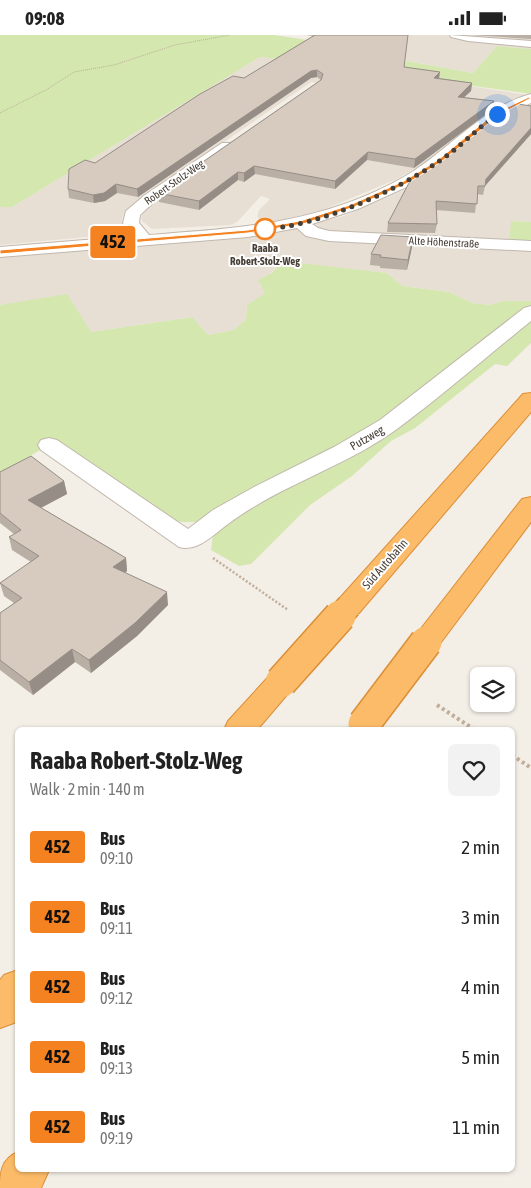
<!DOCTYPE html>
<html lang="en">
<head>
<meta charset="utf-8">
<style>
	:root { --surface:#fff; --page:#f2f2f2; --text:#222; --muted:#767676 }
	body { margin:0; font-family:"Asap Condensed",sans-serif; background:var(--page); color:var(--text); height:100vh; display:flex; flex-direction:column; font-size:19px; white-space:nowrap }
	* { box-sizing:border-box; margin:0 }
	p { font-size:16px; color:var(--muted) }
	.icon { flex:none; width:28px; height:28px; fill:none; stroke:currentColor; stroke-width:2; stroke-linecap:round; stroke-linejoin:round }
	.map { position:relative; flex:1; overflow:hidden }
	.drawer { position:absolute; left:15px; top:692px; width:500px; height:445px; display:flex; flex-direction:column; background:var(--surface); border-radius:8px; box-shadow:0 1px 4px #0004 }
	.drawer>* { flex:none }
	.badge { padding:0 10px; border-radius:4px; font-size:18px; line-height:32px }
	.controls { position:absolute; left:470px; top:632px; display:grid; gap:10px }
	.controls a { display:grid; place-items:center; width:45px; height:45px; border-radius:8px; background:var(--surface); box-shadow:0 1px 4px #0004; font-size:25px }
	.you { position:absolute; width:25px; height:25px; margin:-12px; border:4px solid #fff; border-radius:50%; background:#1a73e8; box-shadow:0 0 0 8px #1a73e833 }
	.map>.badge { position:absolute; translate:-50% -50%; box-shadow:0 0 0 2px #fff }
	.round { display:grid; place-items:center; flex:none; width:52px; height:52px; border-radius:8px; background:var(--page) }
	.overview { display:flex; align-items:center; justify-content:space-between; height:85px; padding:0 15px }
	h1 { font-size:24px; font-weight:700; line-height:38px }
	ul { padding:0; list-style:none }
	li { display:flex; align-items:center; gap:15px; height:70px; padding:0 15px }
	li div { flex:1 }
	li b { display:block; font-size:19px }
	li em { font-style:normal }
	li .badge { min-width:55px; font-weight:700; text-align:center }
	.status { display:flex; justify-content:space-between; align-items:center; height:35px; padding:0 25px; background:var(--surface); direction:ltr }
	.status svg { height:14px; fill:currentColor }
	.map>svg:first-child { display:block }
</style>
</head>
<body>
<div class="status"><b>09:08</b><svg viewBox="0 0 49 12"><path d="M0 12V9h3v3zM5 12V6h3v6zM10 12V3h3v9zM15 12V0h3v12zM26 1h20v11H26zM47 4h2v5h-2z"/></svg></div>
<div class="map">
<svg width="531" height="1153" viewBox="0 0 531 1153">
	<rect width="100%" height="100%" fill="#f3eee6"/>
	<!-- residential -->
	<g fill="#e7dfd4">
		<polygon points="398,0 531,0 531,14 497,11 473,38 391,23 437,46 528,60 489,77 431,124 397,144 323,175 295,184 264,187 257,182 259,175 270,164 261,161 237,187 231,190 152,194 142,186 141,182 146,173 308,61 322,49 311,47 131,171 124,178 122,184 123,189 129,198 0,210 0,172 12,172 260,22 319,28"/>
		<polygon points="531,69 531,187 511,186 531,209 531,266 503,266 489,270 472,268 449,257 402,251 387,238 275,226 278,230 260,250 266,258 247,270 246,284 234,295 208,300 191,282 91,297 12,269 0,270 0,221 283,195 344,181 416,150 517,75"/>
	</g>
	<!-- green -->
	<g fill="#d4e7af">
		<polygon points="0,0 274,0 314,6 319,28 260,22 12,172 0,172"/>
		<polygon points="497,11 531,14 531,59 437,46 370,34 390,23 473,38"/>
		<polygon points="511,186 531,187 531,209 509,208"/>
		<polygon points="274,225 387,238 402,251 449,257 472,268 489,270 503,266 531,266 531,271 382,387 197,487 181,487 170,485 49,410 0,438 0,270 67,259 91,297 192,282 208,300 234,295 246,284 247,270 265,258 258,245 272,238 278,230"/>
		<polygon points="531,282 531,308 507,331 495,329 415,393 391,406 352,441 310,470 251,529 239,531 211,515 213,500 227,484 306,441"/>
	</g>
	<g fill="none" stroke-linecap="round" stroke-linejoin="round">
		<!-- minor casing -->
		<g stroke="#c1b7ac" stroke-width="2">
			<g id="minor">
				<polygon points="450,0 531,6 531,12 468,6 451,2"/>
				<path d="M 531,59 L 531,68 L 502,82 L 444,129 L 411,150 L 358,174 L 312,189 L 318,193 L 329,196 L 531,206 L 531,216 L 329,206 L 306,201 L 297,193 L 248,202 L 0,222 L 0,212 L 133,201 L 123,188 L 126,176 L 145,160 L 222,108 L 232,108 L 234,111 L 232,114 L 155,166 L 140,180 L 139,188 L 149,200 C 239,193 320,189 402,143 C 445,119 483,71 531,59 Z"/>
				<path d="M 531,271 L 531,286 C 486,322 443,360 397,394 C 345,432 280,450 228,489 C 213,500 198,517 179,512 L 41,415 L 38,410 L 41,405 L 49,403 L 57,405 L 188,494 L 213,475 L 254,452 L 334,412 L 380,385 L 524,273 Z"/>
			</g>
		</g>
		<!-- highway casing -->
		<g stroke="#dc8e37" stroke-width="2">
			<g id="highway">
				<polygon points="531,358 531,377 359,578 349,581 339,578 335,571 339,564 523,359"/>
				<polygon points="531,462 531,487 436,614 426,618 416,614 412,607 416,600 522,464"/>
				<polygon points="281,636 291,639 296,647 291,655 257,695 224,695 228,686 271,639"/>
				<polygon points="18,935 18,984 14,988 0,993 0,945 4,940"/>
				<path d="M 18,1117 L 18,1135 L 49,1135 L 41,1153 L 0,1153 C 0,1138 1,1124 18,1117 Z"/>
			</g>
		</g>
		<!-- path-far2 -->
		<polyline stroke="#c0ae9a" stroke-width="1" stroke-dasharray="1 1" stroke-linecap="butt" points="0,78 46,55 74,37 114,30 175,10 230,0"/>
		<!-- path-far1 -->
		<polyline stroke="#c0ae9a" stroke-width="2.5" stroke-dasharray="2 2" stroke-linecap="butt" points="213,523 288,575"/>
		<!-- path -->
		<g stroke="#c0ae9a" stroke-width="4" stroke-dasharray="3 3" stroke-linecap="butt">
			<polyline points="437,670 475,695"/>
			<polyline points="512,720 531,733"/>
		</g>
		<!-- minor -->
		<use href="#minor" fill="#fff" fill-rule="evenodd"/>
		<!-- highway -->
		<use href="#highway" fill="#fcbb68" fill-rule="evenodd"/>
		<!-- highway-bridge-far1 casing -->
		<g stroke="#dc8e37" stroke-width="27" stroke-linecap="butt">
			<polyline id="highway-bridge-far1" points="339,582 349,571"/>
		</g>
		<!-- highway-bridge casing -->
		<g stroke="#dc8e37" stroke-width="34" stroke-linecap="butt">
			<g id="highway-bridge">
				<polyline points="281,647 340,581"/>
				<polyline points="364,689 426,607"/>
			</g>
		</g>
		<!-- highway-bridge-far1 -->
		<use href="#highway-bridge-far1" stroke="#fcbb68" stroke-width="24"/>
		<!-- highway-bridge -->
		<use href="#highway-bridge" stroke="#fcbb68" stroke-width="31"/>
	</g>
	<!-- wall -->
	<g fill="#b9afa4">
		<polygon points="306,0 408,0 404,32 439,43 472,48 471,56 464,62 494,66 493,74 414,133 367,125 335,154 255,139 244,147 238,145 199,175 159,167 158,158 321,45 317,42 311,43 138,162 117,158 105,166 94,168 69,163 68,154 95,128 244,43 313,1"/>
		<polygon points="471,0 531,0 531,4"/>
		<polygon points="531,71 531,99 485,151 483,160 477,159 475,178 436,175 437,189 435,198 387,197 388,188"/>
		<polygon points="413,202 412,212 407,235 380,233 380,231 370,230 371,219"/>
		<polygon points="0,437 64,446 67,459 41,473 126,523 127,536 125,538 168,570 137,601 91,638 75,627 33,660 0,635 0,578 14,568 4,561 0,548 31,527 12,515 9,502 14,499 0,488"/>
	</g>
	<!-- shaded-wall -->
	<g fill="#968e86">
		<polygon points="317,35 317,42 311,43 138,162 137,154 311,36"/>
		<polygon points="440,37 439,44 434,43"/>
		<polygon points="472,48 471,56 457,69 458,62"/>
		<polygon points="494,66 493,74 414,133 415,124"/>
		<polygon points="531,93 531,99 484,152 486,144"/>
		<polygon points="368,117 367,125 335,154 335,146"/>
		<polygon points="254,131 255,139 244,147 244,138"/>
		<polygon points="238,137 238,145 199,175 199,166"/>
		<polygon points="116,149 117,158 105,166 94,168 93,160"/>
		<polygon points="413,202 412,212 407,235 408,225"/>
		<polygon points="64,446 67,459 31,478 28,465"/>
		<polygon points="126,523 127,536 115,545 113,532"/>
		<polygon points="167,557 168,570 137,601 91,638 89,625"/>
		<polygon points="72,614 75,627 33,660 29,647"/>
	</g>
	<!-- building -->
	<g fill="#d7cbbf" stroke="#968e86">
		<polygon points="315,0 408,0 404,32 440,37 434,43 472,48 458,62 494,66 415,124 368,117 335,146 254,131 244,138 238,137 199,166 158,158 321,45 323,39 317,35 311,36 137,154 116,149 104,158 93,160 68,154 69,134 85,125 95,128 200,59 233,41 244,43"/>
		<polygon points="518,69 531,71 531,93 486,144 485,151 478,151 477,169 436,166 437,189 388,188 411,144 446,122 504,76"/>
		<polygon points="381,200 413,202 408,225 380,222 381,220 371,219"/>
		<polygon points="31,421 64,446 28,465 126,523 113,532 167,557 135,588 89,625 72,614 29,647 0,625 0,578 22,563 0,548 39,521 9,502 21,495 0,478 0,437"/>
	</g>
	<!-- line -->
	<polygon fill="#f58220" stroke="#fff" points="529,62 531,63 499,80 441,127 408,148 354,172 303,189 248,198 0,219 0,215 248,195 300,186 350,170 404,146 438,125 495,78"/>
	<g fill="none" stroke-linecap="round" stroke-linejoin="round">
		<!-- walk -->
		<path stroke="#463e35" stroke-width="5" stroke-dasharray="0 9" d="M 265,194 C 318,191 394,157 438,127 C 459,113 477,94 497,79"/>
	</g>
	<!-- markers -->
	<circle fill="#fff" stroke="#f58220" stroke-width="2.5" cx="265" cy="194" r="10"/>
	<g text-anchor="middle" stroke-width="4" stroke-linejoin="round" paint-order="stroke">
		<!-- far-street labels -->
		<g font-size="11" fill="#463e35" stroke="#fff">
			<text transform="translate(174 147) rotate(-35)" y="4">Robert-Stolz-Weg</text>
			<text transform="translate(444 207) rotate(3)" y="4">Alte Höhenstraße</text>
		</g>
		<!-- far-stop labels -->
		<g font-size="11" font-weight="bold" fill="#463e35" stroke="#fff">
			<text x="265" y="217">Raaba<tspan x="265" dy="13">Robert-Stolz-Weg</tspan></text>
		</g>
		<!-- street labels -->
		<g font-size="12" fill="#463e35" stroke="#fff">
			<text transform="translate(367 403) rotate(-30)" y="4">Putzweg</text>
			<text transform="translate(385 529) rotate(-49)" y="4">Süd Autobahn</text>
		</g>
	</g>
</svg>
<div class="controls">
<a><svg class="icon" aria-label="layers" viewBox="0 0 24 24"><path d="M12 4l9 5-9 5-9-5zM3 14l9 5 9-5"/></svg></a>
</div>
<div class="you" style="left:497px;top:79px"></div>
<b class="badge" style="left:113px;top:207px;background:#f58220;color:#111">452</b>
<section class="drawer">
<div class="overview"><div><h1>Raaba Robert-Stolz-Weg</h1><p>Walk · 2 min · 140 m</p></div><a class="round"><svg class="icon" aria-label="heart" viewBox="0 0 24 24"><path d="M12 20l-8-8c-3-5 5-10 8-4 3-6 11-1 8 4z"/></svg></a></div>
<ul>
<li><span class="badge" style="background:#f58220;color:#111">452</span><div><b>Bus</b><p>09:10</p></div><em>2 min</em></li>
<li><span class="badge" style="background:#f58220;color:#111">452</span><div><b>Bus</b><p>09:11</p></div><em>3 min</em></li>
<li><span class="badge" style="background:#f58220;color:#111">452</span><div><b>Bus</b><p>09:12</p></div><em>4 min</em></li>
<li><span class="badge" style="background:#f58220;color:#111">452</span><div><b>Bus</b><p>09:13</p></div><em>5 min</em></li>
<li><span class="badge" style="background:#f58220;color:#111">452</span><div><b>Bus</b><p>09:19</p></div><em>11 min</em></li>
</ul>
</section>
</div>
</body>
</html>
